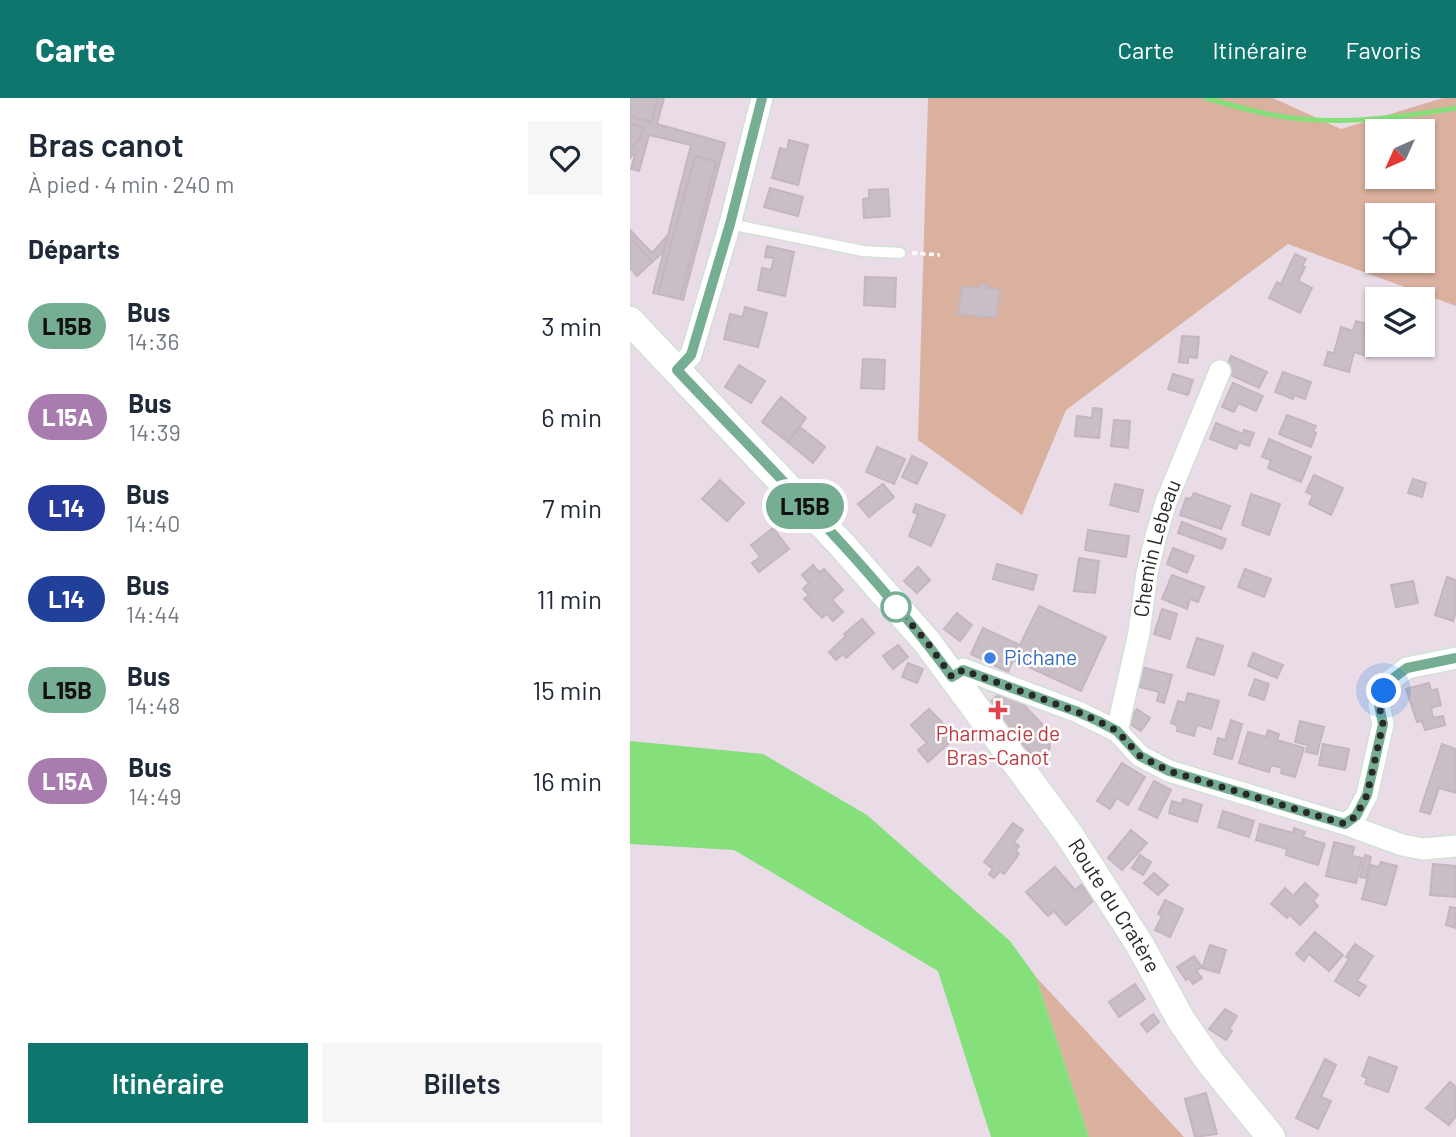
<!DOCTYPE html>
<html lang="fr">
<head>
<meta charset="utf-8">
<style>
	:root { --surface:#fff; --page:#f6f6f7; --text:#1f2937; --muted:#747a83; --accent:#0f766e }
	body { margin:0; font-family:Barlow,sans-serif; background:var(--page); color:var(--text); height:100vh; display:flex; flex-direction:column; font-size:26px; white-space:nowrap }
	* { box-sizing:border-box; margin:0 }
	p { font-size:23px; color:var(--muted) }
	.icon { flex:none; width:38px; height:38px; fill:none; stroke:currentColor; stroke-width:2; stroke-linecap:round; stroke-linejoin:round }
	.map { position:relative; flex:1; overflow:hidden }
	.panel { display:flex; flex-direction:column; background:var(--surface); width:630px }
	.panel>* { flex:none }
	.badge { padding:0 14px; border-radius:23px; font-size:24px; line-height:46px }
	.needle { width:46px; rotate:225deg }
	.fabs { position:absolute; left:735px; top:21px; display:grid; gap:14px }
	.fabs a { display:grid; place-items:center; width:70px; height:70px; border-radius:0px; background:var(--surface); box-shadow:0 2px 5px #0004; font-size:35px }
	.you { position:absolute; width:35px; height:35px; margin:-18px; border:5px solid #fff; border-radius:50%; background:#1a73e8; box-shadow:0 0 0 10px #1a73e833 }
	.map>.badge { position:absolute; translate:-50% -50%; box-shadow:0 0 0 4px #fff }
	h2 { padding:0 28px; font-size:26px; line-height:63px }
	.round { display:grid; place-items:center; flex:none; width:74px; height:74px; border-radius:0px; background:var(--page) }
	.headline { display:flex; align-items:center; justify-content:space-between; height:119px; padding:0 28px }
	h1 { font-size:33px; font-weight:600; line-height:52px }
	.action { display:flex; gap:14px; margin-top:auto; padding:14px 28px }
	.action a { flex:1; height:80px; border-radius:0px; background:var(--accent); color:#fff; font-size:28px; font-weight:600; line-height:80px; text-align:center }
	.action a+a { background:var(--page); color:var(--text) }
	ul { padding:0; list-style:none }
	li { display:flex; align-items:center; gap:21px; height:91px; padding:0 28px }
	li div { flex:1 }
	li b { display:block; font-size:26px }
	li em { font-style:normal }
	li .badge { min-width:77px; font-weight:700; text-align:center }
	header { display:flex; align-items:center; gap:42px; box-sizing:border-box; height:98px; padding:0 35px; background:var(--accent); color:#fff }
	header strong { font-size:33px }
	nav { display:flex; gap:38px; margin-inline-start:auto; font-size:24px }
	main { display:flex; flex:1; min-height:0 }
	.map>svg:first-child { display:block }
</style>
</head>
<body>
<header>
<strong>Carte</strong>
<nav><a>Carte</a><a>Itinéraire</a><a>Favoris</a></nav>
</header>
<main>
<section class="panel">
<div class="headline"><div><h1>Bras canot</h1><p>À pied · 4 min · 240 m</p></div><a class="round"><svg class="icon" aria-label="heart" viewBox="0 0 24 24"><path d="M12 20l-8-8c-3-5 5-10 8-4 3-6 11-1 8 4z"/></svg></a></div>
<h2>Départs</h2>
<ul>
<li><span class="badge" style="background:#76ae93;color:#111">L15B</span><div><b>Bus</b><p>14:36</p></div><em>3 min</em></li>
<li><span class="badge" style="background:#a87cae;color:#fff">L15A</span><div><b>Bus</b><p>14:39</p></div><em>6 min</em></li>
<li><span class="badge" style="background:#263b9c;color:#fff">L14</span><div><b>Bus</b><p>14:40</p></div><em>7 min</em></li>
<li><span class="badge" style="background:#21409a;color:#fff">L14</span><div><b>Bus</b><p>14:44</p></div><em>11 min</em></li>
<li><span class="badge" style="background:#76ae93;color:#111">L15B</span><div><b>Bus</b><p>14:48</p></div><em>15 min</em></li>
<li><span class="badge" style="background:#a87cae;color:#fff">L15A</span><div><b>Bus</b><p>14:49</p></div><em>16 min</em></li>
</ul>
<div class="action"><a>Itinéraire</a><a>Billets</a></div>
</section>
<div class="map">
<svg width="826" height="1039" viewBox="0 0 826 1039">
	<rect width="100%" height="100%" fill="#e9dce7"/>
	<!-- green -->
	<g fill="#dab09f" fill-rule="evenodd">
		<path d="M 298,0 L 643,0 L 711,31 L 813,0 L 826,0 L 826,208 L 658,146 L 436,312 L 392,417 L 288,342 ZM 747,33 L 793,33 L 793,79 L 747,79 ZM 747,117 L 793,117 L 793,163 L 747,163 Z"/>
		<polygon points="406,879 554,1039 459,1039"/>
	</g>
	<!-- water -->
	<polygon fill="#85df7b" points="0,643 133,656 237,717 380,843 406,879 459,1039 361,1039 308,873 104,752 0,746"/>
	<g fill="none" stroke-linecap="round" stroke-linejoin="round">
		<!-- stream -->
		<path stroke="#85df7b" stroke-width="5" d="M 576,0 C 595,5 614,11 633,15 C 697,29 762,21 826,10"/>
	</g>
	<!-- building -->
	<g fill="#c9bec6" stroke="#c4b6c0" stroke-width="2">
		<polygon points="0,0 28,0 22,24 0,19"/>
		<polygon points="28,0 34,0 27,26 95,45 53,202 50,201 86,64 65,58 28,196 23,195 61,47 19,37 9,73 1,71 6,53 0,60 0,51 10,40 13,29 0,26 0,19 22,24"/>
		<polygon points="0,26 13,29 10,40 0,51"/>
		<polygon points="159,42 178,47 168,87 142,80 150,50 157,52"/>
		<polygon points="65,58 86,64 50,201 28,196"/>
		<polygon points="140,90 173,99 168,118 134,109"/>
		<polygon points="258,91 260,118 234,120 233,101 239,100 239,92"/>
		<polygon points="0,132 22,155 38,137 33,154 22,164 0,140"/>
		<polygon points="0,140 22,164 7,178 0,170"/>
		<polygon points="137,148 164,154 155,198 128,192 132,170 141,172 144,160 135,159"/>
		<polygon points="665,156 676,161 672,168 675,169 668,183 682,190 670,215 639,200 647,184 651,186"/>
		<polygon points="235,179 266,180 265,209 234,207"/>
		<polygon points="350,186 358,187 357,190 370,192 366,220 328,216 332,189 349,190"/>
		<polygon points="115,209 137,215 128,249 94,241 100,216 113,219"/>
		<polygon points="726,223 737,226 734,236 740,237 737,248 742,249 739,259 724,254 719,274 694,267 698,254 704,255 711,229 723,233"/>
		<polygon points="552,238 569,239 567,260 558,259 558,265 549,264"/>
		<polygon points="601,258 637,274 629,290 594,274"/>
		<polygon points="233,261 255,262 254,291 231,290"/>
		<polygon points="109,267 135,283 121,305 95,289"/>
		<polygon points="653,274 681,284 675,301 664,297 663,301 645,294"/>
		<polygon points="543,276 563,282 558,297 538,291"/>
		<polygon points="603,285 633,298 626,313 608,305 604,314 592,309"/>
		<polygon points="151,299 176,320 158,344 132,324"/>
		<polygon points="463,310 472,311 469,340 445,338 447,318 462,320"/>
		<polygon points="657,317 686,328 683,333 686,335 681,349 649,336"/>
		<polygon points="484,322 500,323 498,350 481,348"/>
		<polygon points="586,325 613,336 614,332 624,335 619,348 609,344 606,351 580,341"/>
		<polygon points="170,329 195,349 183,365 158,344"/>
		<polygon points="639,341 681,359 671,384 638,370 641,362 632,359"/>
		<polygon points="247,349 275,361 264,386 236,374"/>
		<polygon points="282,358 297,365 287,386 272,379"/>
		<polygon points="684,377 713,390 701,417 679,406 683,397 676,394"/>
		<polygon points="783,381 796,385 792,399 778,395"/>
		<polygon points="90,382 114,405 97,423 72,401"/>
		<polygon points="253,386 264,399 239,419 228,406"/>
		<polygon points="485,386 513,392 508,414 480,407"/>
		<polygon points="564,395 600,408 591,431 550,417 556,400 561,401"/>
		<polygon points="621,396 650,406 639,437 612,427"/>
		<polygon points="286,406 315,417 301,448 279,438 288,416 283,414"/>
		<polygon points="552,424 596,441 592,451 548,435"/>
		<polygon points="143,430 159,451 129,474 122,465 130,459 121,447"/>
		<polygon points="458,432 499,438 496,459 455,452"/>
		<polygon points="543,450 564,458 557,475 537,466"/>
		<polygon points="449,460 469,463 465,495 444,493"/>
		<polygon points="367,466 407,477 403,492 363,481"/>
		<polygon points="183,467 189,474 194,471 213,492 202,502 213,514 203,523 197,516 192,520 174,501 179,497 173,491 179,485 172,477"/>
		<polygon points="288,469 300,482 287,495 274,483"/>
		<polygon points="615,471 641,481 634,499 608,489"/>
		<polygon points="542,477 574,489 568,504 560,501 557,511 532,501"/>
		<polygon points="817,479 826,482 826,514 823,523 805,517"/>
		<polygon points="783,483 788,505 766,509 761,487"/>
		<polygon points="409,508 476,539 451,593 383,562 378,574 341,556 353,530 390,547"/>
		<polygon points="532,511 547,516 540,541 524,536"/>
		<polygon points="327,515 342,527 330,543 314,531"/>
		<polygon points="232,521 244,535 216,560 213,556 206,562 199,554 216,538 214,536"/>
		<polygon points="567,540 593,548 584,577 557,569"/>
		<polygon points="268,547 278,559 263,571 253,558"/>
		<polygon points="623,555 653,567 647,580 618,568"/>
		<polygon points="278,565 293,571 287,585 272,579"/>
		<polygon points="511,569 542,577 534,605 527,603 529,594 506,588"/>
		<polygon points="625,581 639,586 634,602 619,597"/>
		<polygon points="799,585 801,593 807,591 811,607 801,610 803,620 813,618 815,627 795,632 792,623 787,624 776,591"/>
		<polygon points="558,595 589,603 581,631 567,627 564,638 547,633 548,628 541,625 548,603 555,605"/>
		<polygon points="369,596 390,603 417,631 420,650 408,664 358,606"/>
		<polygon points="299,611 326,639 298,664 288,652 297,645 281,627"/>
		<polygon points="507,611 520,620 511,633 498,625"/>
		<polygon points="601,622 612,626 602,661 584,656 588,640 595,642"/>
		<polygon points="670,623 694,629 687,656 676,654 678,647 665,644"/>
		<polygon points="638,632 649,636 647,642 674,650 665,679 651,675 652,670 641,667 639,674 609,665 618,634 636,639"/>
		<polygon points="693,646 719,651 715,672 689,667"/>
		<polygon points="812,646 826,651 826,695 809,690 800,716 790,713"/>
		<polygon points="492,665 515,679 498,707 487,700 480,711 467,703"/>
		<polygon points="524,683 541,692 527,720 509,711"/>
		<polygon points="553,701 572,707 567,724 539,715 542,703 552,706"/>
		<polygon points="593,713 624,723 619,739 588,729"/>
		<polygon points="383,725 393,732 384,744 389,748 386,753 389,756 374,776 370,773 364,780 359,776 363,771 354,764"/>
		<polygon points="630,726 663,735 664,730 675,734 673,739 695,746 688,767 656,757 657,751 626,742"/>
		<polygon points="501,732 517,745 492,772 478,760"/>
		<polygon points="704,744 724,749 722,758 732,760 726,785 696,778"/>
		<polygon points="510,757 521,764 513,777 502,770"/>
		<polygon points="735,757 741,759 736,780 730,779"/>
		<polygon points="751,764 767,768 756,807 732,801 741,767 749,769"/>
		<polygon points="803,766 826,768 826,799 800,797"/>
		<polygon points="425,769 445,792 451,787 464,802 436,827 424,813 418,818 396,794"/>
		<polygon points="524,775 538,787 528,797 514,785"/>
		<polygon points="675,785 688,797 683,803 688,808 670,827 660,817 657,820 641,806 655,790 663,798"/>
		<polygon points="535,802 553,811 540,839 525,832 532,818 528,816"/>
		<polygon points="820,809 826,810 826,830 816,827"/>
		<polygon points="685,834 713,857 699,873 679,856 674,863 666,856"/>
		<polygon points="725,846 743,858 727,883 736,888 729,898 705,883 719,861 716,859"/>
		<polygon points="580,847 596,852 589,875 572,870"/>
		<polygon points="564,858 572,869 566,873 572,880 563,886 559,880 556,882 547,869"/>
		<polygon points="505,886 515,901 489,919 479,904"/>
		<polygon points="595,911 607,918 599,931 602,933 596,942 579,931"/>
		<polygon points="523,916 529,924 517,934 511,926"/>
		<polygon points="739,959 767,969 758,994 735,986 737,980 732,978"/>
		<polygon points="695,961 706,967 691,999 701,1003 688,1031 666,1020"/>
		<polygon points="820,984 826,989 826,1018 819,1027 796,1010"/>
		<polygon points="576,995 587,1036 565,1039 555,1001"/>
	</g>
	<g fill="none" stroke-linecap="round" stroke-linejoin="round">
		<!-- lane casing -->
		<g stroke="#d2e0d8" stroke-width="13">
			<polyline id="lane" points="100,126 233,153 270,155"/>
		</g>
		<!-- street casing -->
		<g stroke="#d2e0d8" stroke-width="24">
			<g id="street">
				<polyline points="47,272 61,257 100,126 132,0"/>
				<polyline points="322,579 333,571 448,614 487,633 510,658 539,673 715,726 772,747 793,751 826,748"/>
				<path id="s1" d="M 487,633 L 509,535 L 517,475 L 526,438 L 536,404 L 590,273"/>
				<polyline points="715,726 726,718 737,697 753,626 749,607 754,593 762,581 777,570 826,560"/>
			</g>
		</g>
		<!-- secondary casing -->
		<g stroke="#d2e0d8" stroke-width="31">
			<g id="secondary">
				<path id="s2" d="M 0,223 L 212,447 L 297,544 L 438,735 L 510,847 L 551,922 L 580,964 L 641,1039"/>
			</g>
		</g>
		<!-- path -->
		<polyline stroke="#fff" stroke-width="3.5" stroke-dasharray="5 3.5" stroke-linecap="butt" points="282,155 310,157"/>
		<!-- lane -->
		<use href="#lane" stroke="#fff" stroke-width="10"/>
		<!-- street -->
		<use href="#street" stroke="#fff" stroke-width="21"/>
		<!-- secondary -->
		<use href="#secondary" stroke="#fff" stroke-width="28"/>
	</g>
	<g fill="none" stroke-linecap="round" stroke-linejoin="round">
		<!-- line casing -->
		<g stroke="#fff" stroke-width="16">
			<path id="line" d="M 132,0 L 100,126 L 61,257 L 47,272 C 141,372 241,468 322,579 L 333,572 L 448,614 L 468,623 L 487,633 L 510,658 L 539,673 L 715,726 L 726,718 L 737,697 L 753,626 L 749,607 L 754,593 L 762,581 L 777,570 L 826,560"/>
		</g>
		<!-- line -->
		<use href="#line" stroke="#76ae93" stroke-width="10"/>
		<!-- walk -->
		<polyline stroke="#292929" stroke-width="7" stroke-dasharray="0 12.6" points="266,509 297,544 322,579 333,572 448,614 468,623 487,633 510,658 539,673 715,726 726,718 737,697 753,626 749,607 754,593"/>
	</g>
	<!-- markers -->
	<circle fill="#fff" stroke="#76ae93" stroke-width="3.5" cx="266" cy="509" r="14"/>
	<circle fill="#3f7fe0" stroke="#fff" stroke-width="2.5" cx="360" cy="560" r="7"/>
	<path fill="#e0444e" stroke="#fff" stroke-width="2.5" d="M364.5 601.5h7v7h7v7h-7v7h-7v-7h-7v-7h7z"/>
	<g text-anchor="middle" stroke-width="5" stroke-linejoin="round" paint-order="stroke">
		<!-- street labels -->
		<g font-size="21" fill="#292929" stroke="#fff">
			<text dy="7" stroke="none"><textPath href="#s1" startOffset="187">Chemin Lebeau</textPath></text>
			<text dy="7" stroke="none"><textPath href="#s2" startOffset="761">Route du Cratère</textPath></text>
		</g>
		<!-- shop labels -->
		<g font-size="21" fill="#366cbe" stroke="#fff" text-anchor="start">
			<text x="374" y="567">Pichane</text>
		</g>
		<!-- health labels -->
		<g font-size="21" fill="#be3a42" stroke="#fff">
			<text x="368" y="643">Pharmacie de<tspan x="368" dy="24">Bras-Canot</tspan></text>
		</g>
	</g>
</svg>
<div class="fabs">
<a><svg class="needle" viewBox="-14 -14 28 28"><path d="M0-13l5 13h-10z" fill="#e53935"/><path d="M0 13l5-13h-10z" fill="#747a83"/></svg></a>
<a><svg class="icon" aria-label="locate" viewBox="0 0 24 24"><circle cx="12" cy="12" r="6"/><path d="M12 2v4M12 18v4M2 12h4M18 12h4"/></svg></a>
<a><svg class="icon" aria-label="layers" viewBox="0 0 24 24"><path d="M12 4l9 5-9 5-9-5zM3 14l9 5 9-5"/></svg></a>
</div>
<div class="you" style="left:754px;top:593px"></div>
<b class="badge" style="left:175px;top:408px;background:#76ae93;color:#111">L15B</b>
</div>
</main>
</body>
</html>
